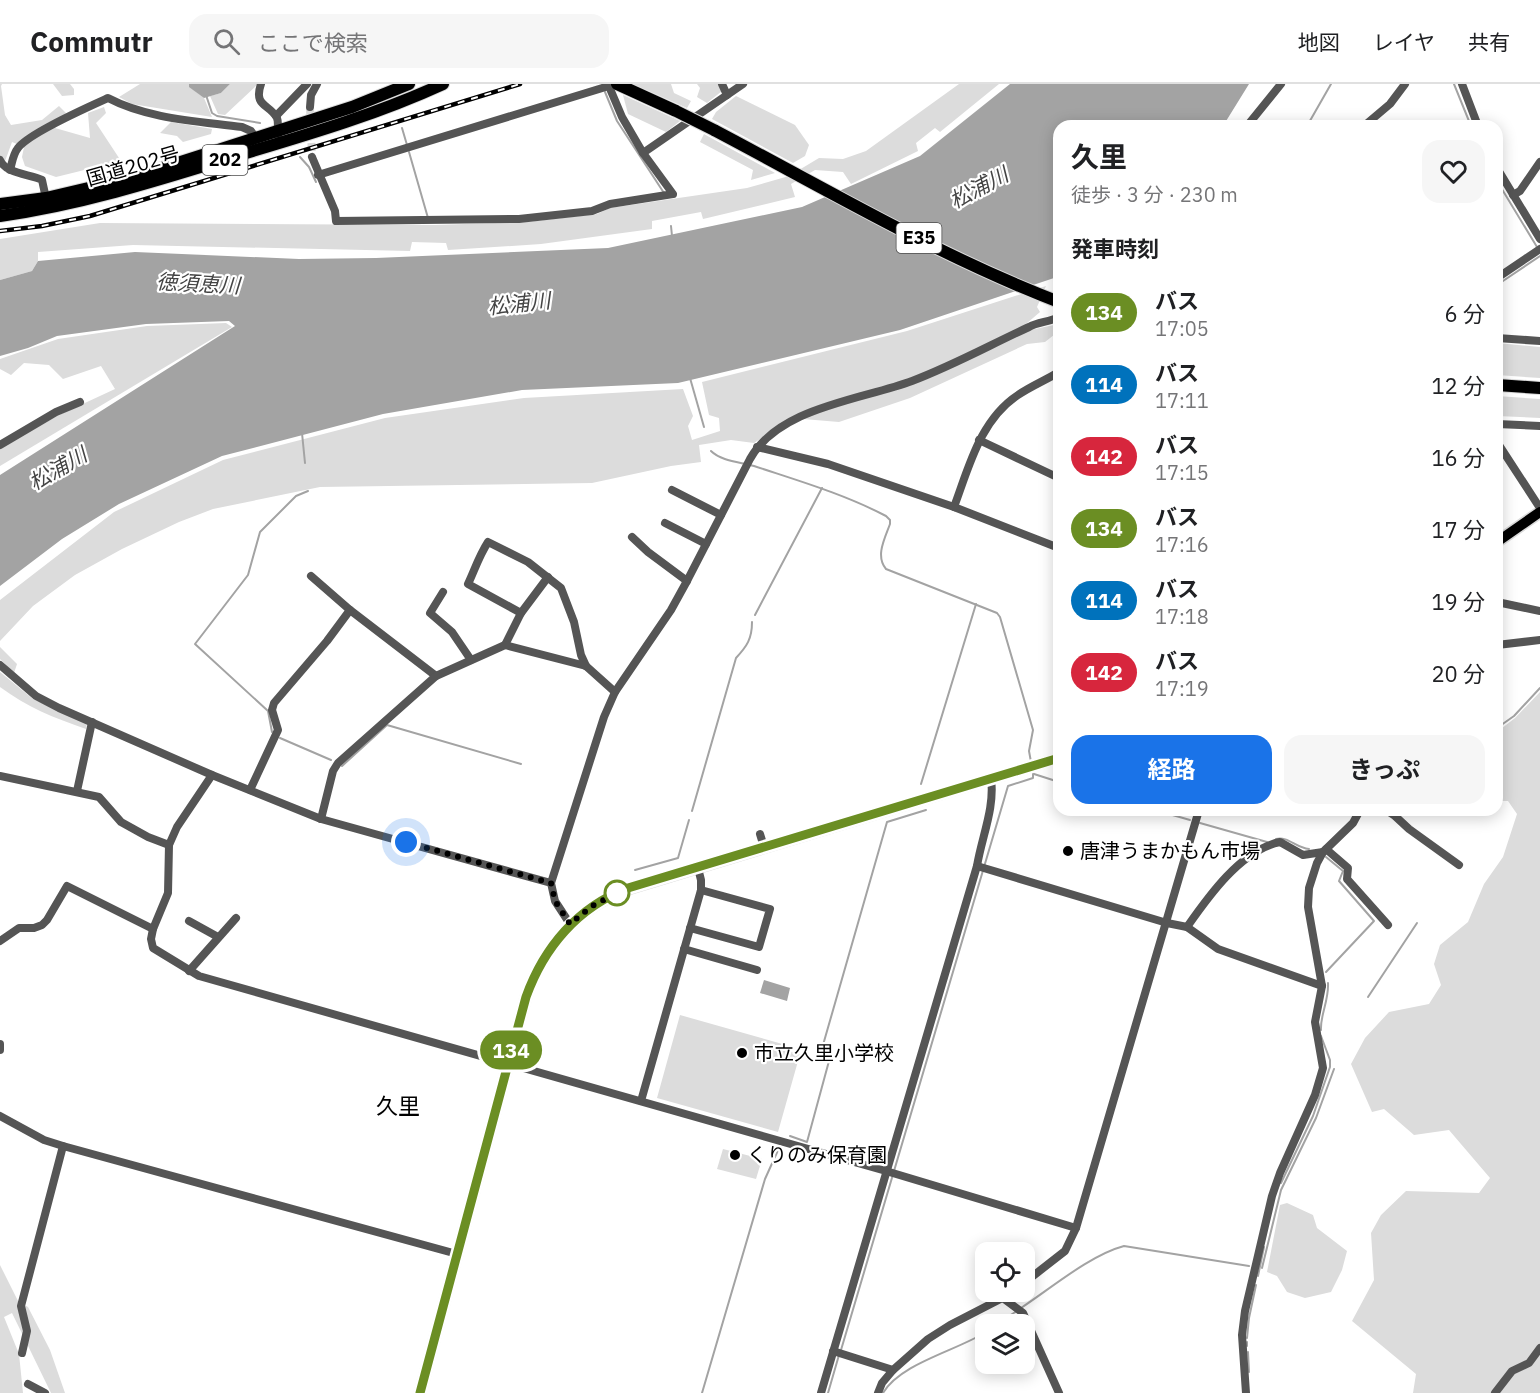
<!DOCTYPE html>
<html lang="ja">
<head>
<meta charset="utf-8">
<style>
	:root { --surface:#fff; --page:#f6f6f6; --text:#202124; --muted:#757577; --line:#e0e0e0; --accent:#1a73e8 }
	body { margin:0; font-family:"IBM Plex Sans","Noto Sans JP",sans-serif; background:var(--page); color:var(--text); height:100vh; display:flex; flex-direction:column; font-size:22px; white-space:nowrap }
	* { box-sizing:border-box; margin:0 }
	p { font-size:20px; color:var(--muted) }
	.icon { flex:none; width:33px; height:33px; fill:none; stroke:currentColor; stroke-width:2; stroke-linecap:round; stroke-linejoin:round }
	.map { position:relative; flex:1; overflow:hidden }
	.sheet { position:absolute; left:1053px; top:36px; width:450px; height:696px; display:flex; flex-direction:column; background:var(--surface); border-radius:18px; box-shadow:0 3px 15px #0003 }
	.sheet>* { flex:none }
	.badge { padding:0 12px; border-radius:20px; font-size:21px; line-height:39px }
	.buttons { position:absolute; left:975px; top:1158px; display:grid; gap:12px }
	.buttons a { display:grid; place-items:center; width:60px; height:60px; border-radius:12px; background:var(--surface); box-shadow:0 3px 15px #0003; font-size:30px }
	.you { position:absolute; width:30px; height:30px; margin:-15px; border:4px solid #fff; border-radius:50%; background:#1a73e8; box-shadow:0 0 0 9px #1a73e833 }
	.map>.badge { position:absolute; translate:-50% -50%; box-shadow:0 0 0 3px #fff }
	h2 { padding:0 18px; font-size:22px; line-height:54px }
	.round { display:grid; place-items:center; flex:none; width:63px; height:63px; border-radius:18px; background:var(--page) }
	.overview { display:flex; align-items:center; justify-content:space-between; height:102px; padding:0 18px }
	h1 { font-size:28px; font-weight:700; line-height:45px }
	.primary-button { display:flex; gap:12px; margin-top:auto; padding:12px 18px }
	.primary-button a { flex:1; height:69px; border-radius:18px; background:var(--accent); color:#fff; font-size:24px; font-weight:700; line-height:69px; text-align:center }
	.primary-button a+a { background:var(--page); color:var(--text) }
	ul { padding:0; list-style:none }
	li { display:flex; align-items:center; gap:18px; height:72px; padding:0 18px }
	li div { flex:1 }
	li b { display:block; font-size:22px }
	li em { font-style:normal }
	li .badge { min-width:66px; font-weight:700; text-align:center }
	header { display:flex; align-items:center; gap:36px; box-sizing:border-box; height:84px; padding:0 30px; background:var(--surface); border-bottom:2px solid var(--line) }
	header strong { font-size:28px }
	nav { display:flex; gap:33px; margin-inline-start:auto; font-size:21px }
	.search { width:420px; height:54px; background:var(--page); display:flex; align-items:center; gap:15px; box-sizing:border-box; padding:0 21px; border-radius:18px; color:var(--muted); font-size:22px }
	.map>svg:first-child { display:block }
</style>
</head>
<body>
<header>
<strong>Commutr</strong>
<div class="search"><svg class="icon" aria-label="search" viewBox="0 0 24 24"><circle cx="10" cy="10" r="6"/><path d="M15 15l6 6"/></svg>ここで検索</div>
<nav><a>地図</a><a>レイヤ</a><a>共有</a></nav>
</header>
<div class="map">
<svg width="1540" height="1309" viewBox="0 0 1540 1309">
	<rect width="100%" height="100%" fill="#fff"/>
	<!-- green -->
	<g fill="#dcdcdc">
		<polygon points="0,0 2,0 1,2 5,31 11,41 42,36 59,22 66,29 55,44 90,54 88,29 104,23 106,29 96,39 121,77 56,93 25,82 22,73 24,63 12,58 4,80 0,80"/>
		<polygon points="53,0 70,0 74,5 74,11 62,12"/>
		<polygon points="140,0 189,0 190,3 204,14 212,33 132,20 119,13"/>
		<polygon points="230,0 258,0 225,31 218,30 210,12 221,9"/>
		<polygon points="633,0 671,0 674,9 691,17 687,24"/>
		<polygon points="697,0 719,0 722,7 707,19 697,13 700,4"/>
		<polygon points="959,0 999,0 940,48 935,44 916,59 918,67 851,100 843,88 815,86 791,100 795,113 703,135 701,128 652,137 652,145 541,160 448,166 446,159 412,158 410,167 133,161 38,168 38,177 32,187 0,196 0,155 100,139 435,141 527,138 597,130 610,124 747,104 789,92 819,74 843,75 866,67"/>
		<polygon points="623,11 680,37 666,48 628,30"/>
		<polygon points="736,12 795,41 809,61 805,72 793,79 712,35 716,28"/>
		<polygon points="171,38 212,45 211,50 183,58 177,52 160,49"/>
		<polygon points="704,50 775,89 751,96 753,86 700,58"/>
		<polygon points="1046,202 1037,223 1040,228 1026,240 1030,246 1054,241 1059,238 1059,247 1045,258 1027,260 910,314 839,338 791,334 754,359 731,356 699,361 701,378 671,382 592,399 320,403 213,425 179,438 122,465 75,491 33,522 0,557 0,516 114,428 223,376 385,334 524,314 683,305 693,332 688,342 692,356 720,347 719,334 709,331 702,298 907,247"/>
		<polygon points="226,239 232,243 0,382 0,364 59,331 115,305 101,282 63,295 49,281 24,279 11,291 0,285 0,275 58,255 147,242"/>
		<polygon points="1497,259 1540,263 1540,294 1497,291"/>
		<polygon points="1497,312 1540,315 1540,334 1497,332"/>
		<polygon points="0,563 17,580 14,589 0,575"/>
		<path d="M 0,588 L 33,615 L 87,639 L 86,645 C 54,634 27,623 0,603 Z"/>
		<polygon points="1540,608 1540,1309 1413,1309 1416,1290 1352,1237 1374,1196 1371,1149 1381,1131 1406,1107 1479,1109 1490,1094 1449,1046 1414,1051 1384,1025 1372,1028 1351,980 1365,954 1389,928 1429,920 1441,901 1434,880 1440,861 1468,838 1484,800 1503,773 1517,730 1508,717 1497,717 1497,648 1515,634"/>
		<polygon points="680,931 786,961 785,966 800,970 778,1048 657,1014"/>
		<polygon points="723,1065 762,1075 756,1095 717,1085"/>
		<polygon points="1287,1119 1313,1131 1317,1144 1347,1167 1342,1186 1331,1208 1305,1214 1287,1208 1277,1192 1267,1188 1280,1121"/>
		<polygon points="0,1181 18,1217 28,1223 50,1266 65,1309 51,1309 12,1229 4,1233 19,1270 23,1309 0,1309"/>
	</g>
	<!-- water -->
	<g fill="#a3a3a3">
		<polygon points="189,0 230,0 221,9 204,14 189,3"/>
		<polygon points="1010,0 1249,0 1223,42 1059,42 1059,190 1054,194 900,246 678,299 522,306 383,330 222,372 119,420 62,455 0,502 0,391 235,242 229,237 146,240 57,252 28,264 0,272 0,196 32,187 38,177 135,168 299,175 376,174 608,164 802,123 920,72"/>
		<polygon points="764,896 790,904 787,917 760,909"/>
	</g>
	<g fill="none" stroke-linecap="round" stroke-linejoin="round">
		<!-- stream -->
		<g stroke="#a3a3a3" stroke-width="2">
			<polyline points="1454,0 1471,42"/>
			<polyline points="605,8 617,37 664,109"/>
			<polyline points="206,11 212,29 217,32 260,39"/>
			<polyline points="1307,42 1331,0"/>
			<polyline points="402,44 407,61"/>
			<polyline points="409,68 428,134"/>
			<polyline points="300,73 309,83 316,98"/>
			<polyline points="1497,97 1537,163"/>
			<polyline points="671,142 672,152"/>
			<polyline points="1497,201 1540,172"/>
			<polyline points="690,294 704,343"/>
			<polyline points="302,349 305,379"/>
			<path d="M 711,367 C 721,377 740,378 754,382 C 799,397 844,410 886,432 L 890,436 L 890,440 C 885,454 875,472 886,485 L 997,529 L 1000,533 L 1033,646 L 1029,667 L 1031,678"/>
			<polyline points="755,531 822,404"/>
			<polyline points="1497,644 1514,632 1540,604"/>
			<polyline points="272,648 268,627 195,560 248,491 260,448 296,412 308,407"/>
			<polyline points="280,654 331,676"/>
			<polyline points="342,682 387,641 521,680"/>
			<polyline points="1034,690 1059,698"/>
			<polyline points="921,700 976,520"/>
			<polyline points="1155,726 1190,736"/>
			<path d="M 692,727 L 736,574 C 747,562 752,555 752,538"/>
			<polyline points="1200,739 1267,758"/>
			<path d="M 1276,755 C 1288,752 1296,764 1309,765"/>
			<polyline points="635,786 678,774 689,736"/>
			<polyline points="1326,888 1374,837 1339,797 1343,787 1326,773"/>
			<polyline points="1368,913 1417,839"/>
			<path d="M 1321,946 C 1320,931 1329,917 1328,899"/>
			<polyline points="790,1052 807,1058 829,977 823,961 887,738 926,726"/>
			<polyline points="1281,1099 1313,1032 1330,983 1330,976 1321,952"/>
			<polyline points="1262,1184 1281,1106 1316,1034 1334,985"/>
			<polyline points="1258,1192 1264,1163"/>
			<path d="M 1021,1224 C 1050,1205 1090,1171 1124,1162 L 1249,1182"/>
			<polyline points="996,1240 1017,1227"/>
			<polyline points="1247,1254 1249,1234 1256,1201"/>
			<polyline points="1247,1258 1247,1262"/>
			<polyline points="841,1266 1008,702 1033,694 1033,687"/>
			<polyline points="1248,1268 1249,1288"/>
			<polyline points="702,1309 765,1095 779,1064"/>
			<polyline points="828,1309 839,1271"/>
			<path d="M 883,1309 C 901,1279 956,1267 986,1248"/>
		</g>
		<!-- minor-tunnel -->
		<polyline stroke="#d9d9d9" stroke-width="8" stroke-dasharray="8 4" stroke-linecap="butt" points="310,23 312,73"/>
		<!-- major casing -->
		<g stroke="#dbdbdb" stroke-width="13">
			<g id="major">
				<polyline points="1497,458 1540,428"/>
				<path d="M 420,1309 L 526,913 C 544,863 578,823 628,805 L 1059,674"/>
			</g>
		</g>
		<!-- highway casing -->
		<g stroke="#dbdbdb" stroke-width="14">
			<g id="highway">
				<polyline points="617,0 676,27"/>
				<path d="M 714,46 C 828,106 939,172 1059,218"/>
				<polyline points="0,120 46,114 131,94 352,23 409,0"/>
				<path d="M 0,132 C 85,120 165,94 246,69 C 313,49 380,29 443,0"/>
				<polyline points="1497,301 1540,304"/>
			</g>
		</g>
		<!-- minor -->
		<g stroke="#555" stroke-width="8">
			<path d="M 261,0 C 253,23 270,20 277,34 C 279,39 277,45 278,50"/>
			<polyline points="722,0 727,11"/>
			<polyline points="1462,0 1478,42"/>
			<polyline points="310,23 311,11 317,0"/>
			<polyline points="276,32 307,0"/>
			<polyline points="1247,42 1281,0"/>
			<polyline points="1364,42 1390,20 1405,0"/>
			<polyline points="643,69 743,0"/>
			<polyline points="312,73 335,127 336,137 519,135 592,127 610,120 673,110 643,69 622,33 608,0"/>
			<path d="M 0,76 C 6,90 29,90 42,96 L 47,119"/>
			<polyline points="1497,84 1540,155"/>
			<path d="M 10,86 C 12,79 13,70 18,64 C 29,49 88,23 108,14 C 148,35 197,37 242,43 L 251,47 L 256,54"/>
			<polyline points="318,91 609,2"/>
			<polyline points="1513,111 1520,107 1540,78"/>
			<polyline points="1497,194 1540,165"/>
			<polyline points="1497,254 1540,257"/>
			<polyline points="1497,340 1540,342"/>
			<polyline points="979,356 1059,394"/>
			<polyline points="1497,358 1540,424"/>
			<polyline points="0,361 56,328 80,318"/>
			<polyline points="757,363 828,380 954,423 1059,464"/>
			<polyline points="672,406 721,431"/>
			<path d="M 954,423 C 969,383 980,336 1018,311 C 1031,302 1046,296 1059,288"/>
			<polyline points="665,439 706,460"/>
			<polyline points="632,453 648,468 687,497"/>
			<polyline points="311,492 350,526 436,592"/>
			<polyline points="443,508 430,529 452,548 471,576"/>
			<polyline points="1497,518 1540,527"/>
			<path d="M 521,529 L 468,500 C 475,485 479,472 488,458 L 528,478 L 561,504 L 574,538 L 581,571 L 586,582"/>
			<polyline points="505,561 521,529 548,493"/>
			<polyline points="1497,561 1540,556"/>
			<polyline points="0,581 36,612 59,624 212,691 321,735 551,799"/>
			<polyline points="212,691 177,743 169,761 168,809 153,845 151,855 153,864 199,892 886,1087 1076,1144"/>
			<polyline points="0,692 99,713 121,738 148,753 169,761"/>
			<polyline points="250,706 278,646 272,626 274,619 327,557 350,526"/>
			<polyline points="77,707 92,638"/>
			<polyline points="1376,726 1389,728 1395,732 1409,745 1459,781"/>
			<polyline points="321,735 333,687 338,679 436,592 505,561 586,582 615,608"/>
			<polyline points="760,750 764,763"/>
			<polyline points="1326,765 1348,784 1347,795 1388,841"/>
			<polyline points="977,782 1167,839 1187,843 1218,865 1322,902"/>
			<polyline points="189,837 218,853"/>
			<path d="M 570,840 L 555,817 L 551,799 L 604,633 L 615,608 L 671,526 L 687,497 L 750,375 C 779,323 861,316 912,297 C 952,282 990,261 1029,243 C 1038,238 1049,238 1059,233"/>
			<path d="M 1187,843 C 1208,813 1241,766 1280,758 L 1303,771 L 1323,768"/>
			<polyline points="690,844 759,863 770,825 701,806"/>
			<polyline points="0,857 19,844 34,844 42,841 47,836 67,802 153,845"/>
			<polyline points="684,865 757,886"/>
			<polyline points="189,887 236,834"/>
			<polyline points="0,960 0,966"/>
			<polyline points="641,1017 701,806 701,796 698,784"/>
			<polyline points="0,1032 44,1056 63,1062 457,1170"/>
			<polyline points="1024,1199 1065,1167 1076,1144 1199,726"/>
			<polyline points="1003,1214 1023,1229 1059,1309"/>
			<polyline points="833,1267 893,1286"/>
			<polyline points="22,1269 27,1247 21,1222 63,1062"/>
			<polyline points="28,1300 45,1309"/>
			<path d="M 821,1309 L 977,782 C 982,752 995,724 991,694"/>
			<polyline points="878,1309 882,1299 893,1286 928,1255 950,1241 1014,1208"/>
			<polyline points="1246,1309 1242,1251 1245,1227 1272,1112 1280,1089 1315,1011 1323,984 1315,938 1322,902 1308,823 1309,804 1317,779 1323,768 1353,739 1360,726"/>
			<polyline points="1495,1309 1512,1287 1529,1279 1540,1264"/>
		</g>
		<!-- major -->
		<use href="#major" stroke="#000" stroke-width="10"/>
		<!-- highway -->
		<use href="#highway" stroke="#000" stroke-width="12"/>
		<!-- rail casing -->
		<g stroke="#000" stroke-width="4.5">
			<polyline id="rail" points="0,147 42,142 90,132 520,0"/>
		</g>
		<!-- rail -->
		<use href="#rail" stroke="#fff" stroke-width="2" stroke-dasharray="7" stroke-linecap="butt"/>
		<!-- highway-bridge casing -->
		<g stroke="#dbdbdb" stroke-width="14" stroke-linecap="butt">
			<polyline id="highway-bridge" points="676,27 714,46"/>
		</g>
		<!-- highway-bridge -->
		<use href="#highway-bridge" stroke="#000" stroke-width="12"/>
	</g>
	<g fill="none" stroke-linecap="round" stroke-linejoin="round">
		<!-- line casing -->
		<g stroke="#fff" stroke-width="14">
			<path id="line" d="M 420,1309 L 526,913 C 544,863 578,823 628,804 L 1059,674"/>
		</g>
		<!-- line -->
		<use href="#line" stroke="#6b8e23" stroke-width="9"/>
		<!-- walk -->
		<polyline stroke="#000" stroke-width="6" stroke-dasharray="0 10.8" points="406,758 551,799 555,817 570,840 592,822 617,809"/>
	</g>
	<!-- markers -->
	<g fill="#000" stroke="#fff" stroke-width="2">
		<circle cx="1068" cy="767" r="6"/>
		<circle cx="742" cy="969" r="6"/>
		<circle cx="735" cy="1071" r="6"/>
	</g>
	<circle fill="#fff" stroke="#6b8e23" stroke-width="3" cx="617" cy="809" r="12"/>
	<g text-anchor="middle" stroke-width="4.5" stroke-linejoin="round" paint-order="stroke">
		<!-- shield labels -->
		<g fill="#fff" stroke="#4c4c4c" stroke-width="1.5">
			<rect x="202.5" y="61" width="45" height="30" rx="4.5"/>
			<rect x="896.5" y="139" width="45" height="30" rx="4.5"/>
		</g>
		<g font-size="18" font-weight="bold" fill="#000">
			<text x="225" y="82">202</text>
			<text x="919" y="160">E35</text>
		</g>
		<!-- street labels -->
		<g font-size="20" fill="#000" stroke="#fff">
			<text transform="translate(133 82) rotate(-16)" y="7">国道202号</text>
		</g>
		<!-- poi labels -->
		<g font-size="20" fill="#000" stroke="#fff" text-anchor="start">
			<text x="1080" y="774">唐津うまかもん市場</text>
			<text x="754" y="976">市立久里小学校</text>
			<text x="747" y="1078">くりのみ保育園</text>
		</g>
		<!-- water labels -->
		<g font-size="21" font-style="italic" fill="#444" stroke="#fff">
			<text transform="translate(979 104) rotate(-28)" y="7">松浦川</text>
			<text transform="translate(198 200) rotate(3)" y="7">徳須恵川</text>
			<text transform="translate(519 220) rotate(-6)" y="7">松浦川</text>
			<text transform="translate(58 385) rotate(-30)" y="7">松浦川</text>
		</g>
		<!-- quarter labels -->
		<g font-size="22" fill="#000" stroke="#fff">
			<text x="398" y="1030">久里</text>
		</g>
	</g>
</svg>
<div class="buttons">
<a><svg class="icon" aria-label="locate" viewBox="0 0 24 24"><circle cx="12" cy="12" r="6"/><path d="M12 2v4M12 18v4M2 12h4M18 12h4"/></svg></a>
<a><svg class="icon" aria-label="layers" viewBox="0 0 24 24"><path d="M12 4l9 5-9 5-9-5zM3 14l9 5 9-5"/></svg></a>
</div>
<div class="you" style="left:406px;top:758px"></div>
<b class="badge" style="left:511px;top:966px;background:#6b8e23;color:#fff">134</b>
<section class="sheet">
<div class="overview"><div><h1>久里</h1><p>徒歩 · 3 分 · 230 m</p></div><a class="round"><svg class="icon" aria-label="heart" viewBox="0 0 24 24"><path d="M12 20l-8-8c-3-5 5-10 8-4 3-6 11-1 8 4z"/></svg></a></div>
<h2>発車時刻</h2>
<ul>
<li><span class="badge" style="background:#6b8e23;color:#fff">134</span><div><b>バス</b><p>17:05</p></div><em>6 分</em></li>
<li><span class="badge" style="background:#0072bc;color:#fff">114</span><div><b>バス</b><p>17:11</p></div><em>12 分</em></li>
<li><span class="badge" style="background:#d7263d;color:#fff">142</span><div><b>バス</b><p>17:15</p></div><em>16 分</em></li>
<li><span class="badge" style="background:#6b8e23;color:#fff">134</span><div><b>バス</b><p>17:16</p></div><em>17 分</em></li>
<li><span class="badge" style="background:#0072bc;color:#fff">114</span><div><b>バス</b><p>17:18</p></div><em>19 分</em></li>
<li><span class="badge" style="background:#d7263d;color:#fff">142</span><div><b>バス</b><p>17:19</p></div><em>20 分</em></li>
</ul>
<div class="primary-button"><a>経路</a><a>きっぷ</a></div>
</section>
</div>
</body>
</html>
